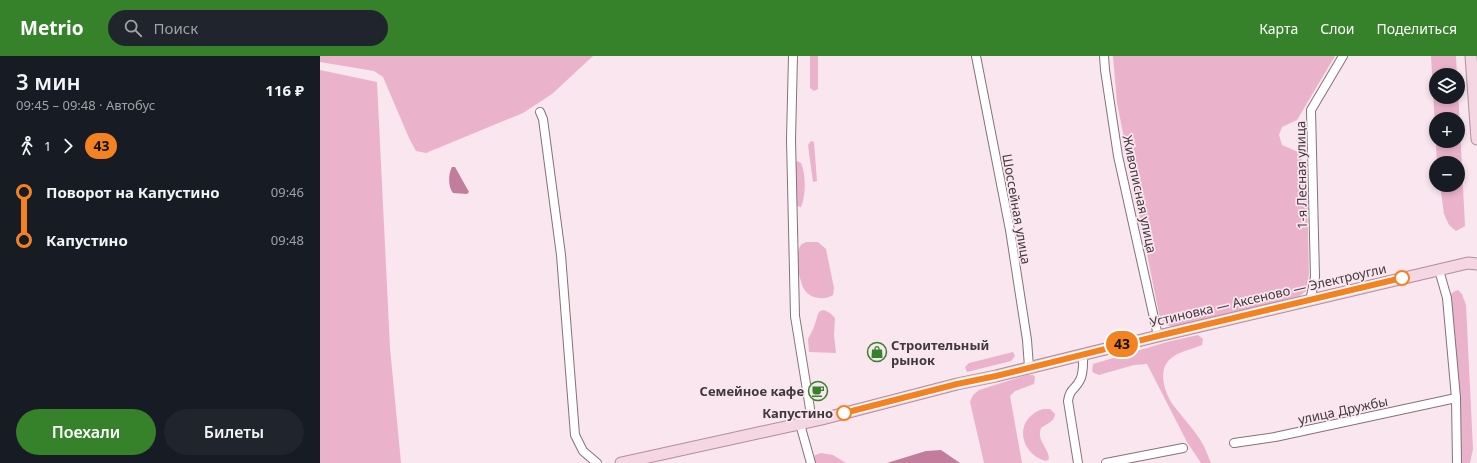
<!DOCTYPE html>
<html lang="ru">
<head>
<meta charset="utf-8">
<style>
	:root { --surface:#171b24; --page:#20242c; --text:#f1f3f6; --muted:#9ea1a6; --accent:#36822a }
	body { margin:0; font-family:"Noto Sans",sans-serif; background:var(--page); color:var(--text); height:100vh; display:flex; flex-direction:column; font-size:15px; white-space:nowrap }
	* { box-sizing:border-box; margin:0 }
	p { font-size:13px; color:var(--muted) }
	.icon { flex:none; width:22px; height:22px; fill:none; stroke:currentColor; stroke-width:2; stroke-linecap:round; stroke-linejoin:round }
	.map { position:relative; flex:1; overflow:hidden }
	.drawer { display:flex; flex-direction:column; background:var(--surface); width:320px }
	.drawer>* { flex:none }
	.badge { padding:0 8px; border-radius:13px; font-size:14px; line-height:26px }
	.buttons { position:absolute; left:1109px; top:12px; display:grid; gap:8px }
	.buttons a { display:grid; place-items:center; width:36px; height:36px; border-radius:50%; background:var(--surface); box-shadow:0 2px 6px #0003; font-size:20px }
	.map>.badge { position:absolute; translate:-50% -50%; box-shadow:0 0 0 2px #fff }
	.legs { display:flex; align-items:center; gap:6px; height:44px; padding:0 16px; font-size:13px }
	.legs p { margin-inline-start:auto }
	.headline { display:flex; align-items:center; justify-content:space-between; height:68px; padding:0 16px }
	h1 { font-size:22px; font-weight:600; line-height:30px }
	.cta { display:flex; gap:8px; margin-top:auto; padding:8px 16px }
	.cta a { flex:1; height:46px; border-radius:24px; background:var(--accent); color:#fff; font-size:16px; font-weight:600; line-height:46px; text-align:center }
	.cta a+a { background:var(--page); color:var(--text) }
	ul { padding:0 16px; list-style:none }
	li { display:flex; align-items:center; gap:14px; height:48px; font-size:15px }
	li i { display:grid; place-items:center; width:6px; height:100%; margin:0 5px; background:currentColor }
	li i::after { content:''; width:10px; height:10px; margin:-5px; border:3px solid; border-radius:50%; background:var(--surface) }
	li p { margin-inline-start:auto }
	li:first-child i { background:linear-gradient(#0000 50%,currentColor 0) }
	li:last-child i { background:linear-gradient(currentColor 50%,#0000 0) }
	header { display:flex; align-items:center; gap:24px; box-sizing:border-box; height:56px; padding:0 20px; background:var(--accent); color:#fff }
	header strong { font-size:19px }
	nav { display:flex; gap:22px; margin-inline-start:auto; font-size:14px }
	.search { width:280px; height:36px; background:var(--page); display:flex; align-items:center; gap:10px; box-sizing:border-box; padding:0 14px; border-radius:22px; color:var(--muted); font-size:15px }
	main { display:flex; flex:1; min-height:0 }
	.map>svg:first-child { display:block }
</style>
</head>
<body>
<header>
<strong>Metrio</strong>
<div class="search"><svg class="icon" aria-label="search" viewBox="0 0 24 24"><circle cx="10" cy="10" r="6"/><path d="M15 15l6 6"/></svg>Поиск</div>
<nav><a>Карта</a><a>Слои</a><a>Поделиться</a></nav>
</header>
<main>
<section class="drawer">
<div class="headline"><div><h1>3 мин</h1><p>09:45 – 09:48 · Автобус</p></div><b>116 ₽</b></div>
<div class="legs"><svg class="icon" aria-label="walk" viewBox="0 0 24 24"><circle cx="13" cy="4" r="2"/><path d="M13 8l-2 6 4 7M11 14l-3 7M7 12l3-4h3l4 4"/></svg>1<svg class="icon" aria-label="forward" viewBox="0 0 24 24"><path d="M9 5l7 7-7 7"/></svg><b class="badge" style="background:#f58220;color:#111">43</b></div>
<ul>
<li><i style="color:#f58220"></i><b>Поворот на Капустино</b><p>09:46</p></li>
<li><i style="color:#f58220"></i><b>Капустино</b><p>09:48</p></li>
</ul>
<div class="cta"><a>Поехали</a><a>Билеты</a></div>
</section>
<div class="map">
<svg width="1157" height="407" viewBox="0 0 1157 407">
	<rect width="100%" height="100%" fill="#f9e6ee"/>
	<!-- green -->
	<g fill="#ebb3cb" fill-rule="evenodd">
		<polygon points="0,0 273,0 232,38 203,57 106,97 96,95 89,82 63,21 54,15 0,6"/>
		<polygon points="490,0 498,0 498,33 494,35 490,32"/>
		<polygon points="793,0 1015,0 977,64 962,71 959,79 962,89 978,96 985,110 987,136 989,218 986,235 977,242 853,271 844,268 839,258 797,47"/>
		<path d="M 1111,0 L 1136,0 L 1137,19 L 1116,19 L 1116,41 L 1138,41 L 1138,33 L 1145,170 L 1136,175 L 1129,169 L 1124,158 L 1120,129 L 1138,129 L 1138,107 L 1117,107 ZM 1116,63 L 1138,63 L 1138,85 L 1116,85 Z"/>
		<polygon points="0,14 57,26 70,292 81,407 0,407"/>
		<polygon points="491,85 494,86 497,125 493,126 488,89"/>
		<path d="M 477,105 L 481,107 C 486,119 486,139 481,151 L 477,150 L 474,108 Z"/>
		<path d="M 486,186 L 498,186 L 506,193 L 514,232 L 513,239 C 505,244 494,243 487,237 C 479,230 474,197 481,189 C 482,188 484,187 486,186 Z"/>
		<polygon points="1138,234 1142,238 1146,249 1153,393 1150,407 1140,407 1130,240 1133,236"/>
		<polygon points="504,254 510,257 515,262 514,279 516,297 489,296 488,283 494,271 498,258 500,255"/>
		<path d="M 878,279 L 883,283 L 882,289 C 872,293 857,296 849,304 C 837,316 846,340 854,350 C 863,362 873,372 881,385 C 885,391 888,400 891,407 L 881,407 L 867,386 L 827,308 L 814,309 L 779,319 L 774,317 L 772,315 L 773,308 L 847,286 Z"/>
		<polygon points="693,296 695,300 691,305 647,316 645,311 649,307"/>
		<polygon points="707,319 713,319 715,321 714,328 695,335 690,340 702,407 664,407 650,346 653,339 659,334"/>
		<path d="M 723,353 L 730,353 L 735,358 C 734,367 727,367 721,372 C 716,385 729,392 729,403 L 726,405 C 698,397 694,362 723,353 Z"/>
		<polygon points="501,397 513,399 526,407 494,407 493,404 495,399"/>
	</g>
	<!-- water -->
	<g fill="#c07e9c">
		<path d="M 132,111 L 135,111 L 149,136 L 147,138 L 133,137 C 128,131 128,118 132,111 Z"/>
		<polygon points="621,394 640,407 567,407 606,395"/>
	</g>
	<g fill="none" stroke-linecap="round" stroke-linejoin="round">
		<!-- minor casing -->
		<g stroke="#84737a" stroke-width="10">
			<g id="minor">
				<polyline points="473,0 471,83 475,260 492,365"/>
				<polyline points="656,0 690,174 707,284 709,311"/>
				<polyline points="784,0 785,14 798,100 838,280"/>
				<polyline points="220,56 223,63 241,199 255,379 263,395 277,407"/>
				<polyline points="1119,214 1127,242 1136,342 1137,407"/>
				<polyline points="990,245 995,221 991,54 1023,0"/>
				<polyline points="480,368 491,407"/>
				<polyline points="914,387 955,381 1136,342"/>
				<path d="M 758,407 L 748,345 C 750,332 755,334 760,324 C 764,317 763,306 763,298"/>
				<polyline points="786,407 863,392"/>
			</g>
		</g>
		<!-- major casing -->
		<g stroke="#b28d9d" stroke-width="13">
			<g id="major">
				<polyline points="1151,0 1157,83"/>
				<polyline points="301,407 502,363 637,328 676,320 838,280 1148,207 1157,208"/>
			</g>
		</g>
		<!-- minor -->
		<use href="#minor" stroke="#fff" stroke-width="8"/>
		<!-- major -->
		<use href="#major" stroke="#f5d6e3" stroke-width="11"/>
	</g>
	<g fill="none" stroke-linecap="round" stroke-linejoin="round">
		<!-- line-1 casing -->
		<g stroke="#fff" stroke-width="9">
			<polyline id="line-1" points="524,357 637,328 676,320 838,280 1082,222"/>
		</g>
		<!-- line-1 -->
		<use href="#line-1" stroke="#f58220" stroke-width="6"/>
	</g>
	<!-- icons -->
	<defs>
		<g id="shop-ring" transform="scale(1)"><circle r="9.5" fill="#f9e6ee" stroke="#36822a" stroke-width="1.5"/><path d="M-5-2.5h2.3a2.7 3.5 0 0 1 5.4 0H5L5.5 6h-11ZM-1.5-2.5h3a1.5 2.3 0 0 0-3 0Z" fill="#36822a"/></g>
		<g id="cafe-ring" transform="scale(1)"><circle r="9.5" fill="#f9e6ee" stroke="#36822a" stroke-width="1.5"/><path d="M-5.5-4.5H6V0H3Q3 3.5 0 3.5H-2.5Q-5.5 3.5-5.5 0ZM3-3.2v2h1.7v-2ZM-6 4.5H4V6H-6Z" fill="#36822a"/></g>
	</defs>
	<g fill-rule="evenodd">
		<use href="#shop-ring" x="557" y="296"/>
		<use href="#cafe-ring" x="498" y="335"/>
	</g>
	<!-- markers -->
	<g fill="#fff" stroke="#f58220" stroke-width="2">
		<circle cx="1082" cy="222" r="7"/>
		<circle cx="524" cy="357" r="7"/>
	</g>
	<g text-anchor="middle" stroke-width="3.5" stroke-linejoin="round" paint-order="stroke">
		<!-- street labels -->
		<g font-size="13" fill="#40393c" stroke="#f9e6ee">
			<text transform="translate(981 119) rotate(-91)" y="5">1-я Лесная улица</text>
			<text transform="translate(820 138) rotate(78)" y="5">Живописная улица</text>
			<text transform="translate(697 153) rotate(80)" y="5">Шоссейная улица</text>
			<text transform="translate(948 239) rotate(-13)" y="5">Устиновка — Аксеново — Электроугли</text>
			<text transform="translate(1023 354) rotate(-12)" y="5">улица Дружбы</text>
		</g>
		<!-- poi labels -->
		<g font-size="13" font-weight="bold" fill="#40393c" stroke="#f9e6ee" text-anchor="start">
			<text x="571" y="294">Строительный<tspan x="571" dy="15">рынок</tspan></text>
			<text x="484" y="340" text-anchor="end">Семейное кафе</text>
		</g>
		<!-- stop labels -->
		<g font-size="13" font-weight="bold" fill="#40393c" stroke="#f9e6ee" text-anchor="end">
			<text x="513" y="362">Капустино</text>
		</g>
	</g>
</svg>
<div class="buttons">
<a><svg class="icon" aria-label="layers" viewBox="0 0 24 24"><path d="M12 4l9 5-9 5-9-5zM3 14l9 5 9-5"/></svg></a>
<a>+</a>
<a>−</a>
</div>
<b class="badge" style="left:802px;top:288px;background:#f58220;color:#111">43</b>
</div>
</main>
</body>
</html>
